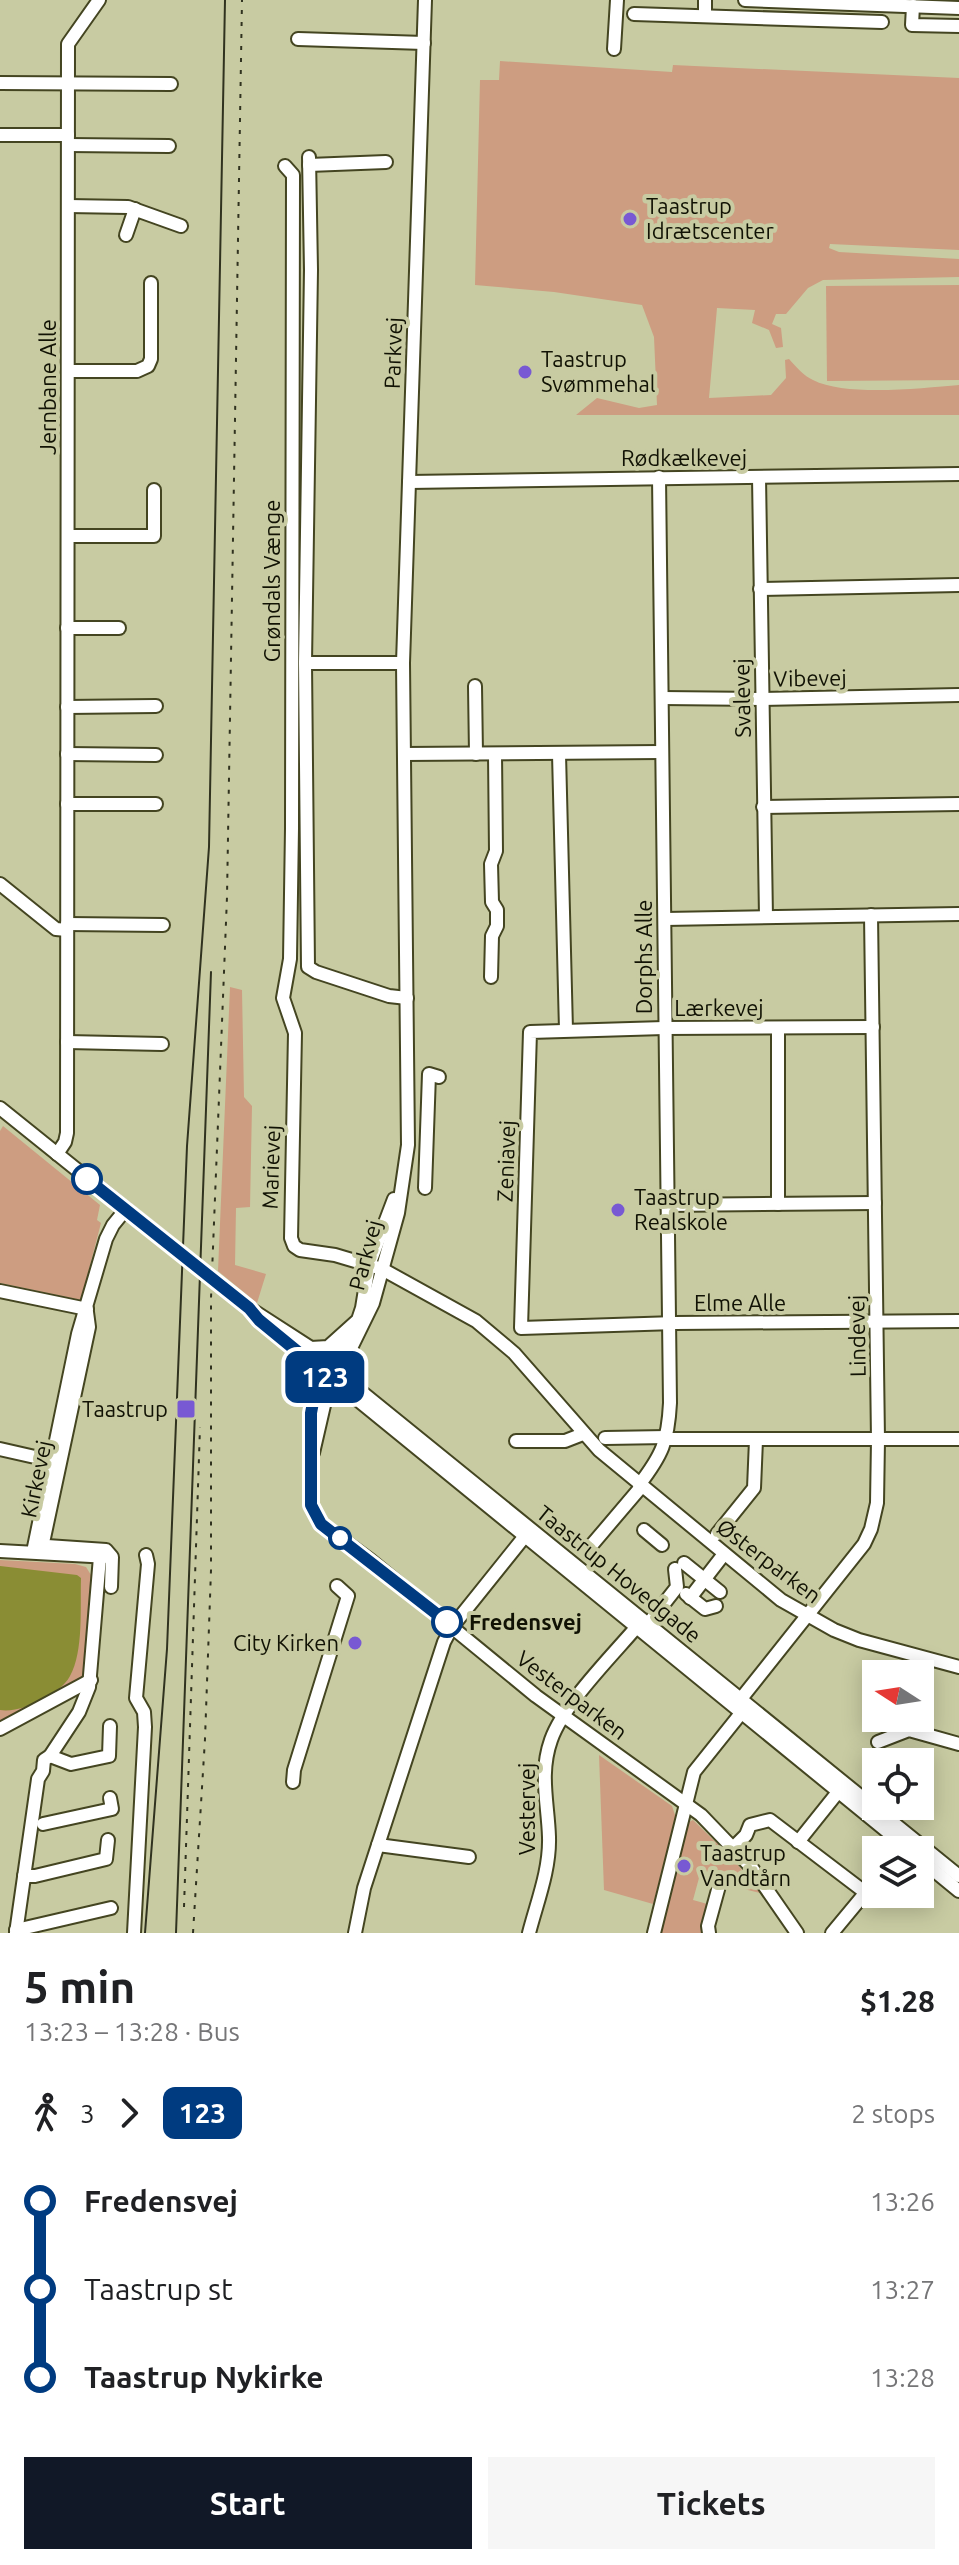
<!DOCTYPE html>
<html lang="en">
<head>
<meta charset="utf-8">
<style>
	:root { --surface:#fff; --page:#f6f6f6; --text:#202124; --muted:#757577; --accent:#111827 }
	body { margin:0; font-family:Ubuntu,sans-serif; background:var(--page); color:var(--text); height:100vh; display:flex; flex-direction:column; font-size:30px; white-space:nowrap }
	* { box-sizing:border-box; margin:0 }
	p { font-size:26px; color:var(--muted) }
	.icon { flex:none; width:44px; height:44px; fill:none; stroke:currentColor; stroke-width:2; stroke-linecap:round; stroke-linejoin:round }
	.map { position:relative; height:1933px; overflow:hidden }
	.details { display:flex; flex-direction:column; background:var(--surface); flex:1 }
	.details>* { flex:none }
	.badge { padding:0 16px; border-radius:12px; font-size:28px; line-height:52px }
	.needle { width:52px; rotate:282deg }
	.fabs { position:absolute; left:862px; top:1660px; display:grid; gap:16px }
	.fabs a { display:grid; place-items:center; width:72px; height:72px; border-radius:0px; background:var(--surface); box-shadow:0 4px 20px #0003; font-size:40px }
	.map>.badge { position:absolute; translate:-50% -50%; box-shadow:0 0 0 4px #fff }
	.legs { display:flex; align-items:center; gap:12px; height:88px; padding:0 24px; font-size:26px }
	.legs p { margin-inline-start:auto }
	.overview { display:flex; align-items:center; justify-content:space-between; height:136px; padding:0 24px }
	h1 { font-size:44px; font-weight:700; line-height:60px }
	.cta { display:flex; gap:16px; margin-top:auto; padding:16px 24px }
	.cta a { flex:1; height:92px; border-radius:0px; background:var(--accent); color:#fff; font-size:32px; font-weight:700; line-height:92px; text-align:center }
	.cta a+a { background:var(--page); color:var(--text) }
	ul { padding:0 24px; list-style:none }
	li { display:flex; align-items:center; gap:28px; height:88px; font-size:30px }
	li i { display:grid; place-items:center; width:12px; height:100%; margin:0 10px; background:currentColor }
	li i::after { content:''; width:20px; height:20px; margin:-10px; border:6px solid; border-radius:50%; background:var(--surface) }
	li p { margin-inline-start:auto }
	li:first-child i { background:linear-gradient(#0000 50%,currentColor 0) }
	li:last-child i { background:linear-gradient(currentColor 50%,#0000 0) }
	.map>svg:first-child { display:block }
</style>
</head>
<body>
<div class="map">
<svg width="959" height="1933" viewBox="0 0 959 1933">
	<rect width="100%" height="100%" fill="#c8cba2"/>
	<!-- green -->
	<g fill="#cd9d81">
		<path d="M 500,61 L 672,72 L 673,65 L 959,78 L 959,250 L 830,244 L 829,248 L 839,252 L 959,259 L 959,277 L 823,280 L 808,288 L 786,314 L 776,314 L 772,324 L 781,328 L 783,347 L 776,348 L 769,330 L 752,323 L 755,310 L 717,308 L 709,398 L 771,395 L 786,378 L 785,360 L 789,359 C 796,367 804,376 813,380 C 846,397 922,388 959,385 L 959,415 L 576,415 L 597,398 L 639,408 L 657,405 L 654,337 L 642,305 L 554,292 L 475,285 L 480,80 L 499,80 Z"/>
		<polygon points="959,285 959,380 827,381 826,286"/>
		<polygon points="230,987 242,990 244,1097 252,1106 250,1207 236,1208 235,1265 266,1274 257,1303 218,1271"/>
		<polygon points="3,1126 100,1205 97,1220 101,1223 81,1300 0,1283 0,1131"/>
		<polygon points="0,1560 75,1564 86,1567 91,1575 82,1689 0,1728"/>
		<polygon points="599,1755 672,1806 676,1818 653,1904 604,1890"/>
		<polygon points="693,1820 734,1860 760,1893 699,1878 693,1900 711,1905 703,1933 660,1933 687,1823"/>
	</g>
	<!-- water -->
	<path fill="#8a8d34" d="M 0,1566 L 77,1575 L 81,1578 C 80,1605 84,1652 70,1676 C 65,1686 51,1695 42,1700 C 29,1706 14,1712 0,1710 Z"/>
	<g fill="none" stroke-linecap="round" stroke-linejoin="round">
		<!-- minor casing -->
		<g stroke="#444521" stroke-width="16">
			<g id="minor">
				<polyline points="745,0 959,8"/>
				<polyline points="913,6 912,25 959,26"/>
				<polyline points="634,14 882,22"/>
				<polyline points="705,16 705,0"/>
				<polyline points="298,39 424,43"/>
				<polyline points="614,49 617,0"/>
				<polyline points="0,83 171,84"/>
				<polyline points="0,135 68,135"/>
				<polyline points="68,145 169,146"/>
				<polyline points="309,157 311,270 305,663 308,967 316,972 389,996 407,998"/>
				<polyline points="309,165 386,162"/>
				<polyline points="285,166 293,175 292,828 290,959 283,998 295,1033 291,1238 294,1246 300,1250 335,1255 382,1269 476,1321 514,1353 599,1450 781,1600 834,1630 859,1640 959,1667"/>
				<polyline points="68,206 128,207 181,226"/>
				<polyline points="126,235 135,209"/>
				<polyline points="68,371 137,371 148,366 151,359 151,283"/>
				<polyline points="759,477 766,917"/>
				<polyline points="409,482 959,474"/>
				<polyline points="68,536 154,536 154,490"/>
				<polyline points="760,589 959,585"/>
				<polyline points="67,628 119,628"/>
				<polyline points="305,663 403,663"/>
				<polyline points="475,686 476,754"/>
				<polyline points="662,698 762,699 959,695"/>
				<polyline points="67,707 156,706"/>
				<polyline points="67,754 156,755"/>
				<polyline points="404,754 661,752"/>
				<polyline points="559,754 566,1030"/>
				<polyline points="67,804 156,804"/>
				<polyline points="763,807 959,804"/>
				<polyline points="0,884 56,929 67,930"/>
				<polyline points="665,919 959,914"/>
				<polyline points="67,924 163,925"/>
				<polyline points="491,977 492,936 497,926 497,910 492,902 491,864 496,851 495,754"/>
				<polyline points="873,1027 664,1028 530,1032 521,1328 675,1323 959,1321"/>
				<polyline points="778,1029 778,1204"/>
				<polyline points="67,1042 162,1044"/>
				<polyline points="0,1108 249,1308 311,1348 343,1377 959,1876"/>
				<polyline points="57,1154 65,1142 67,1133 68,44 99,0"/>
				<polyline points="425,1188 429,1074 439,1077"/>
				<polyline points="666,1205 875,1203"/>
				<polyline points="0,1291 87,1309"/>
				<polyline points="277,1334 910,1850"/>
				<polyline points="350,1336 317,1391 312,1403 311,1505 321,1524 370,1560 536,1696 701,1815 752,1868 797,1933"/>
				<polyline points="311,1348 328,1347 358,1320 362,1308 369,1265 394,1199"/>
				<polyline points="605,1438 667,1437"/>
				<polyline points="667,1439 959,1439"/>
				<polyline points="516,1441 565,1441 583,1434"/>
				<polyline points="0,1449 57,1462"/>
				<polyline points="313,1453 325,1401 373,1303 398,1213 408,1145 403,663 425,0"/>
				<path d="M 639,1485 C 662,1455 668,1442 670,1403 L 659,477"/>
				<polyline points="644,1530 662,1545"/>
				<polyline points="717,1534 754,1488 756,1440"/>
				<polyline points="37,1546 44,1538 89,1327 87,1312"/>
				<polyline points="590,1547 641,1487"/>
				<polyline points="0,1551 109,1557"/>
				<polyline points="36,1551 47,1546 106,1550 112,1557 111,1587"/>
				<polyline points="33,1552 78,1334 106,1239 113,1225 126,1209"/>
				<polyline points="684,1563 720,1592"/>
				<polyline points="686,1594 705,1609 716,1606"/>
				<polyline points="690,1598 724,1554"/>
				<polyline points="648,1624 677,1587 675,1569"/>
				<polyline points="736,1705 864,1544 871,1529 877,1503 878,1440 871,915"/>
				<polyline points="0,1729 91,1680"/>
				<polyline points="878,1742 909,1730 959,1744"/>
				<polyline points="50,1756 71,1764 109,1756 110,1726"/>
				<polyline points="293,1782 294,1770 348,1596 337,1586"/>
				<polyline points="43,1824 112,1809 110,1798"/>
				<polyline points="798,1842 838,1792"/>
				<polyline points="378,1845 469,1857"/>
				<polyline points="734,1847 746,1835 750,1825 770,1820 866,1893"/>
				<polyline points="920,1859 959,1891"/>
				<polyline points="24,1876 35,1876 106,1859 108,1840"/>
				<polyline points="16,1930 111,1908"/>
				<polyline points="16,1933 38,1779 43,1771 44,1760 50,1756 79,1712 89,1687 100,1557"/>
				<polyline points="134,1933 145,1727 144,1712 136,1698 148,1564 146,1555"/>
				<polyline points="355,1933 364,1888 444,1642 452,1627 529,1531"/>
				<path d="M 529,1933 C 537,1902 550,1870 549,1837 C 548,1803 539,1774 551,1740 C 564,1703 614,1654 640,1623"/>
				<polyline points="654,1933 694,1772 746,1707"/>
				<polyline points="709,1933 708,1926 719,1886"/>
				<polyline points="832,1933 876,1880"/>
			</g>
		</g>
		<!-- minor -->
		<use href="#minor" stroke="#fff" stroke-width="12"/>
		<!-- tram -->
		<g stroke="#30321f" stroke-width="2">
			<polyline points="145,1933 167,1649 187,1146 209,847 225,0"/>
			<polyline points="176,1933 211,972"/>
		</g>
		<!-- rail -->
		<g stroke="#30321f" stroke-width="2" stroke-dasharray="4 8" stroke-linecap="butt">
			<polyline points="184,1907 200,1427"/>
			<polyline points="193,1933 205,1739 211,1570 211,1298 227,897 242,0"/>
		</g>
	</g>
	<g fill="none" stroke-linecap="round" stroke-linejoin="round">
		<!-- line-1 casing -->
		<g stroke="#fff" stroke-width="18">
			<polyline id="line-1" points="87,1179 249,1308 259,1320 326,1375 314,1397 311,1413 311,1505 321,1524 447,1622"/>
		</g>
		<!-- line-1 -->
		<use href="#line-1" stroke="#003b80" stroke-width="12"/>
	</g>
	<!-- markers -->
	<g fill="#7859d3" stroke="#c8cba2" stroke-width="3">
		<circle cx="630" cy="219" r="8"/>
		<circle cx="525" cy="372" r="8"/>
		<circle cx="618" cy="1210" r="8"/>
		<rect x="176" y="1399" width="20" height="20" rx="4"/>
		<circle cx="355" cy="1643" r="8"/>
		<circle cx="684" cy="1866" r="8"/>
	</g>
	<g fill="#fff" stroke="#003b80" stroke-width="4">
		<circle cx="87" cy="1179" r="14"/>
		<circle cx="340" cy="1538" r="10"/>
		<circle cx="447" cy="1622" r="14"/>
	</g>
	<g text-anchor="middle" stroke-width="8" stroke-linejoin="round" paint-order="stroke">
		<!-- poi labels -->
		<g font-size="22" fill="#111204" stroke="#c8cba2" text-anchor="start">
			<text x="646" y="214">Taastrup<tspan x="646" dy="25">Idrætscenter</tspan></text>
			<text x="541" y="367">Taastrup<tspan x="541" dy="25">Svømmehal</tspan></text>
			<text x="634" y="1205">Taastrup<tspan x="634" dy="25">Realskole</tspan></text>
			<text x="168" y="1417" text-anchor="end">Taastrup</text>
			<text x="339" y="1651" text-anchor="end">City Kirken</text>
			<text x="700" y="1861">Taastrup<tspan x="700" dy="25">Vandtårn</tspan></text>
		</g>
		<!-- street labels -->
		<g font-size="22" fill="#111204" stroke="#c8cba2">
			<text transform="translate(393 353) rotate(-88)" y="8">Parkvej</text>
			<text transform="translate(48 387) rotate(-90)" y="8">Jernbane Alle</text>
			<text x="684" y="466">Rødkælkevej</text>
			<text transform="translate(272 581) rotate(-90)" y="8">Grøndals Vænge</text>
			<text transform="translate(810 678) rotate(-1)" y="8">Vibevej</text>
			<text transform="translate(742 698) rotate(-91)" y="8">Svalevej</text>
			<text transform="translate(644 957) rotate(-90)" y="8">Dorphs Alle</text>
			<text x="719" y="1016">Lærkevej</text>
			<text transform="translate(506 1161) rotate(-88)" y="8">Zeniavej</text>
			<text transform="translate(271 1167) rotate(-88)" y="8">Marievej</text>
			<text transform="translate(365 1255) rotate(-75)" y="8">Parkvej</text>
			<text x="740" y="1311">Elme Alle</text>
			<text transform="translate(857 1336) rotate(-91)" y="8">Lindevej</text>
			<text transform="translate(36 1479) rotate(-78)" y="8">Kirkevej</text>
			<text transform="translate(769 1561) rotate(37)" y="8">Østerparken</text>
			<text transform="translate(619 1574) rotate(39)" y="8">Taastrup Hovedgade</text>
			<text transform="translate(572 1695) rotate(37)" y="8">Vesterparken</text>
			<text transform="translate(527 1809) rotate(-90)" y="8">Vestervej</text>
		</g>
		<!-- stop labels -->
		<g font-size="22" font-weight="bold" fill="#111204" stroke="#c8cba2" text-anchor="start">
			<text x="469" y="1630">Fredensvej</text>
		</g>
	</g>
</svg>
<div class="fabs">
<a><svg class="needle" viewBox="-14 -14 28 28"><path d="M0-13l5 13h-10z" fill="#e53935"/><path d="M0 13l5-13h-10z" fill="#757577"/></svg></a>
<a><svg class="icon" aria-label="locate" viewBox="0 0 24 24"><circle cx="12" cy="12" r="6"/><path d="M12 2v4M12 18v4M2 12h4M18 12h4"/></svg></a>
<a><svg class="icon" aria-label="layers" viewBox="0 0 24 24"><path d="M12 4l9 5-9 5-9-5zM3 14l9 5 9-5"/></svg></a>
</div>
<b class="badge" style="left:325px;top:1377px;background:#003b80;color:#fff">123</b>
</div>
<section class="details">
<div class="overview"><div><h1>5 min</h1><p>13:23 – 13:28 · Bus</p></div><b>$1.28</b></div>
<div class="legs"><svg class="icon" aria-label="walk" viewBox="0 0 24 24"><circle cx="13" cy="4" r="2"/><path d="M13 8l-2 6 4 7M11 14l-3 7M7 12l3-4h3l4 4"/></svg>3<svg class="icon" aria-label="forward" viewBox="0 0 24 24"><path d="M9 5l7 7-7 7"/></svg><b class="badge" style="background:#003b80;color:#fff">123</b><p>2 stops</p></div>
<ul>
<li><i style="color:#003b80"></i><b>Fredensvej</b><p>13:26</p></li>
<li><i style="color:#003b80"></i><span>Taastrup st</span><p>13:27</p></li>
<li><i style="color:#003b80"></i><b>Taastrup Nykirke</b><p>13:28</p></li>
</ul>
<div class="cta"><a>Start</a><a>Tickets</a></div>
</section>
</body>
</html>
